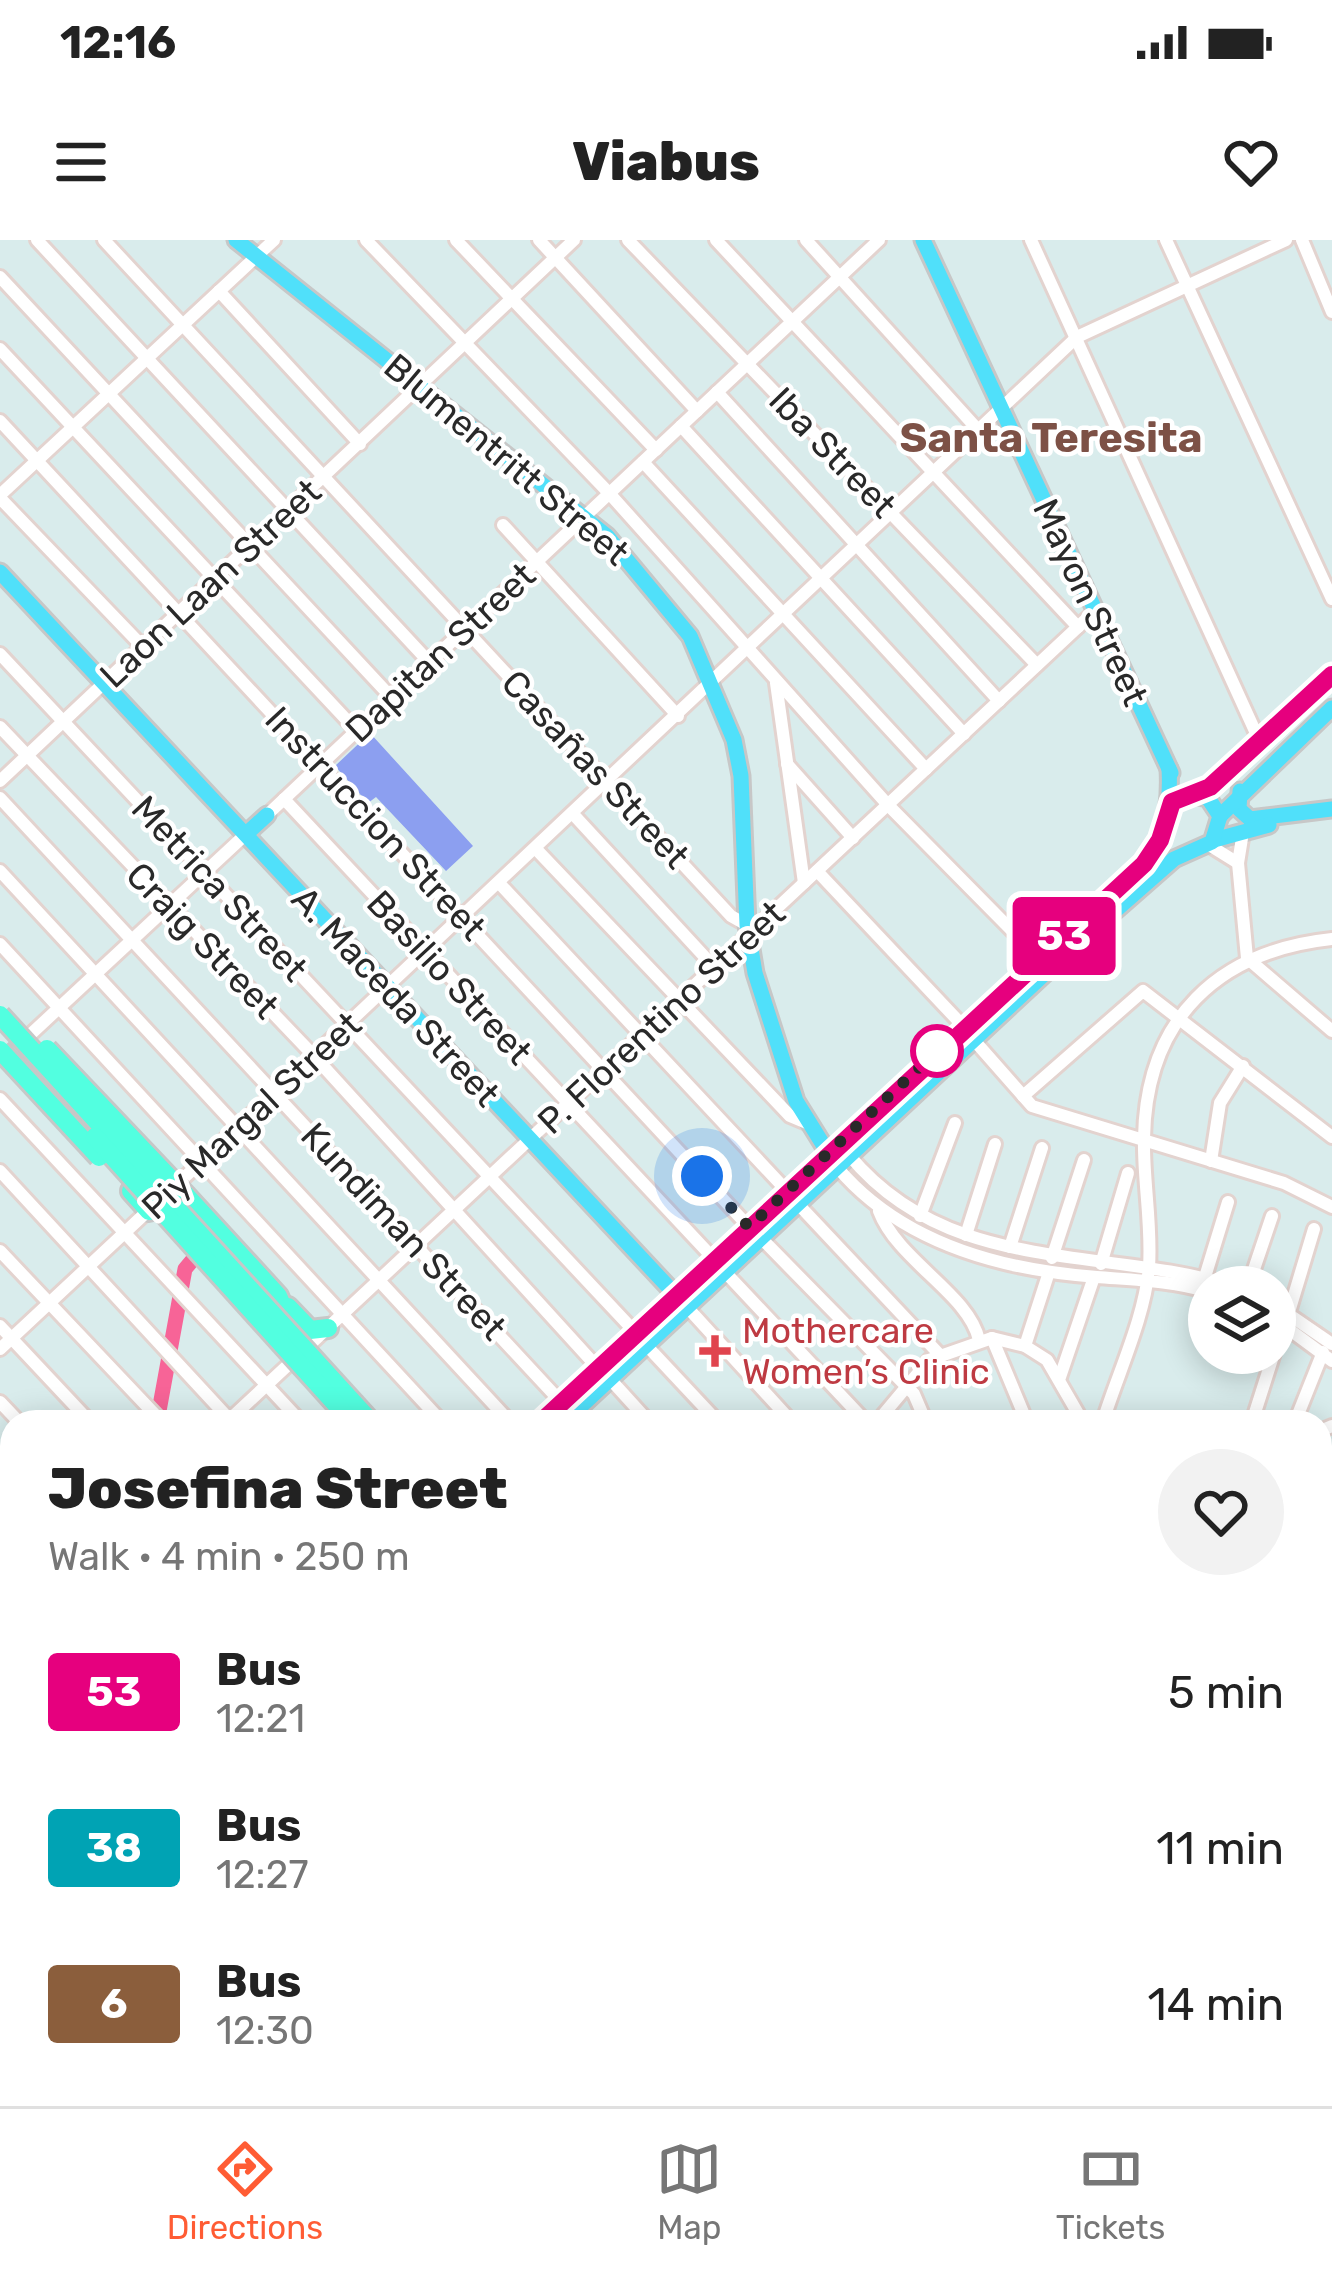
<!DOCTYPE html>
<html lang="en">
<head>
<meta charset="utf-8">
<style>
	:root { --surface:#fff; --page:#f2f2f2; --text:#222; --muted:#767676; --line:#e0e0e0; --accent:#ff5c34 }
	body { margin:0; font-family:Rubik,sans-serif; background:var(--page); color:var(--text); height:100vh; display:flex; flex-direction:column; font-size:45px; white-space:nowrap }
	* { box-sizing:border-box; margin:0 }
	p { font-size:39px; color:var(--muted) }
	.icon { flex:none; width:66px; height:66px; fill:none; stroke:currentColor; stroke-width:2; stroke-linecap:round; stroke-linejoin:round }
	.map { position:relative; flex:1; overflow:hidden }
	.sheet { position:absolute; left:0px; top:1170px; width:1332px; height:696px; display:flex; flex-direction:column; background:var(--surface); border-radius:36px 36px 0 0; box-shadow:0 6px 30px #0003 }
	.sheet>* { flex:none }
	.badge { padding:0 24px; border-radius:9px; font-size:42px; line-height:78px }
	.controls { position:absolute; left:1188px; top:1026px; display:grid; gap:24px }
	.controls a { display:grid; place-items:center; width:108px; height:108px; border-radius:50%; background:var(--surface); box-shadow:0 6px 30px #0003; font-size:60px }
	.you { position:absolute; width:60px; height:60px; margin:-30px; border:9px solid #fff; border-radius:50%; background:#1a73e8; box-shadow:0 0 0 18px #1a73e833 }
	.map>.badge { position:absolute; translate:-50% -50%; box-shadow:0 0 0 6px #fff }
	.round { display:grid; place-items:center; flex:none; width:126px; height:126px; border-radius:63px; background:var(--page) }
	.head { display:flex; align-items:center; justify-content:space-between; height:204px; padding:0 48px }
	h1 { font-size:57px; font-weight:800; line-height:90px }
	ul { padding:0; list-style:none }
	li { display:flex; align-items:center; gap:36px; height:156px; padding:0 48px }
	li div { flex:1 }
	li b { display:block; font-size:45px }
	li em { font-style:normal }
	li .badge { min-width:132px; font-weight:700; text-align:center }
	.status { display:flex; justify-content:space-between; align-items:center; height:84px; padding:0 60px; background:var(--surface); direction:ltr }
	.status svg { height:33px; fill:currentColor }
	header { display:flex; justify-content:space-between; align-items:center; height:156px; padding:0 48px; background:var(--surface); font-size:54px; font-weight:800 }
	.tab-bar { display:flex; justify-content:space-around; align-items:center; height:168px; border-top:3px solid var(--line); background:var(--surface); font-size:33px; color:var(--muted) }
	.tab-bar a { display:grid; justify-items:center; gap:6px }
	.tab-bar .on { color:var(--accent) }
	.map>svg:first-child { display:block }
</style>
</head>
<body>
<div class="status"><b>12:16</b><svg viewBox="0 0 49 12"><path d="M0 12V9h3v3zM5 12V6h3v6zM10 12V3h3v9zM15 12V0h3v12zM26 1h20v11H26zM47 4h2v5h-2z"/></svg></div>
<header><svg class="icon" aria-label="menu" viewBox="0 0 24 24"><path d="M4 6h16M4 12h16M4 18h16"/></svg>Viabus<svg class="icon" aria-label="heart" viewBox="0 0 24 24"><path d="M12 20l-8-8c-3-5 5-10 8-4 3-6 11-1 8 4z"/></svg></header>
<div class="map">
<svg width="1332" height="1866" viewBox="0 0 1332 1866">
	<rect width="100%" height="100%" fill="#d9ecec"/>
	<!-- pitch -->
	<polygon fill="#8c9ff0" points="370,493 473,606 446,631 376,557 368,563 335,526"/>
	<g fill="none" stroke-linecap="round" stroke-linejoin="round">
		<!-- river -->
		<g stroke="#f76497" stroke-width="15">
			<polyline points="157,1182 185,1029 205,1005"/>
			<polyline points="364,1854 374,1866"/>
		</g>
		<!-- minor casing -->
		<g stroke="#e3d3cf" stroke-width="18">
			<g id="minor">
				<polyline points="37,0 429,422"/>
				<polyline points="104,0 731,676 747,685"/>
				<polyline points="366,0 609,253 888,565 1039,718"/>
				<polyline points="456,0 656,210"/>
				<polyline points="539,0 697,171"/>
				<polyline points="628,0 1037,425"/>
				<polyline points="716,0 1078,387"/>
				<polyline points="806,0 980,192"/>
				<polyline points="1031,0 1260,502"/>
				<polyline points="1166,0 1332,359"/>
				<polyline points="1302,0 1332,72"/>
				<polyline points="0,37 391,457"/>
				<polyline points="219,51 360,204"/>
				<polyline points="0,109 356,490"/>
				<polyline points="717,152 999,461"/>
				<polyline points="0,181 749,987"/>
				<polyline points="681,186 964,494"/>
				<polyline points="643,222 926,529"/>
				<polyline points="0,255 274,0"/>
				<polyline points="0,258 142,406"/>
				<polyline points="503,285 678,476"/>
				<polyline points="0,414 636,1093"/>
				<polyline points="776,443 804,643"/>
				<polyline points="0,487 314,816 598,1128"/>
				<polyline points="787,524 853,598"/>
				<polyline points="0,541 574,0"/>
				<polyline points="0,558 561,1162"/>
				<polyline points="284,559 714,1019"/>
				<polyline points="573,574 714,727"/>
				<polyline points="267,575 879,0"/>
				<polyline points="1243,592 1238,623 1247,718 1332,791"/>
				<polyline points="1209,605 1238,623"/>
				<polyline points="536,609 790,876 809,884"/>
				<polyline points="0,631 510,1182"/>
				<polyline points="817,631 964,787"/>
				<polyline points="499,643 787,951"/>
				<polyline points="0,704 442,1182"/>
				<polyline points="973,799 1032,866 1284,943 1332,967"/>
				<polyline points="18,806 246,594"/>
				<polyline points="1023,856 1143,751 1332,897"/>
				<polyline points="0,859 301,1182"/>
				<path d="M 849,915 C 950,1037 1102,1005 1236,1047"/>
				<polyline points="1211,921 1220,863 1243,826"/>
				<path d="M 837,927 C 901,1003 1001,1030 1097,1037 C 1135,1040 1173,1041 1209,1052"/>
				<polyline points="0,931 231,1181"/>
				<polyline points="171,950 1077,97 1286,0"/>
				<polyline points="798,964 939,1114"/>
				<path d="M 879,971 C 898,1021 969,1054 979,1100"/>
				<polyline points="920,976 955,883"/>
				<polyline points="966,995 995,904"/>
				<polyline points="761,998 914,1154 926,1182"/>
				<polyline points="1010,1007 1042,908"/>
				<polyline points="0,1011 162,1182"/>
				<polyline points="1052,1018 1084,920"/>
				<polyline points="1101,1024 1128,933"/>
				<polyline points="725,1032 866,1182"/>
				<polyline points="1205,1037 1228,962"/>
				<polyline points="1248,1047 1272,976"/>
				<polyline points="1275,1065 1332,1104"/>
				<polyline points="687,1067 792,1182"/>
				<polyline points="1289,1072 1314,989"/>
				<polyline points="1275,1079 1332,1121"/>
				<polyline points="0,1086 90,1182"/>
				<polyline points="992,1098 1027,1182"/>
				<polyline points="646,1105 718,1182"/>
				<polyline points="1025,1106 1049,1032"/>
				<polyline points="0,1109 151,968"/>
				<polyline points="1275,1109 1283,1083"/>
				<polyline points="1060,1137 1094,1037"/>
				<polyline points="610,1139 649,1182"/>
				<polyline points="0,1162 19,1182"/>
				<path d="M 1104,1178 C 1119,1131 1145,1076 1149,1027 C 1152,984 1143,940 1144,898 C 1146,779 1218,711 1332,699"/>
				<polyline points="227,1182 1095,371"/>
				<polyline points="877,1182 929,1120 992,1098 1025,1106 1047,1120 1080,1177"/>
				<polyline points="1252,1182 1274,1113"/>
				<polyline points="1295,1182 1323,1112"/>
				<polyline points="1320,1191 1332,1186"/>
				<polyline points="1320,1206 1332,1231"/>
				<polyline points="0,1239 12,1252"/>
				<polyline points="0,1311 12,1324"/>
				<polyline points="1320,1313 1332,1344"/>
				<polyline points="0,1388 12,1401"/>
				<polyline points="1320,1457 1332,1495"/>
				<polyline points="0,1468 12,1480"/>
				<polyline points="0,1617 12,1631"/>
				<polyline points="1324,1698 1332,1722"/>
				<polyline points="222,1854 233,1866"/>
				<polyline points="432,1854 443,1866"/>
				<polyline points="505,1854 516,1866"/>
				<polyline points="575,1854 586,1866"/>
				<polyline points="646,1854 657,1866"/>
				<polyline points="719,1854 730,1866"/>
				<polyline points="789,1854 800,1866"/>
				<polyline points="858,1854 869,1866"/>
				<polyline points="923,1854 934,1866"/>
				<polyline points="1138,1854 1149,1866"/>
				<polyline points="1275,1854 1286,1866"/>
				<polyline points="21,1866 21,1854"/>
				<polyline points="143,1866 157,1854"/>
				<polyline points="449,1866 461,1854"/>
				<polyline points="751,1866 764,1854"/>
				<polyline points="1055,1866 1067,1854"/>
				<polyline points="1304,1866 1305,1854"/>
			</g>
		</g>
		<!-- major casing -->
		<g stroke="#c7c7c7" stroke-width="21">
			<g id="major">
				<polyline points="236,0 607,296 690,396 734,500 741,536 747,685 755,733 796,861 837,927"/>
				<polyline points="923,0 1171,533"/>
				<polyline points="0,332 687,1067"/>
				<polyline points="1240,551 1239,569 1250,579 1332,569"/>
				<polyline points="1195,554 1210,547 1332,435"/>
				<polyline points="1220,576 1332,468"/>
				<polyline points="246,594 267,575"/>
				<polyline points="1214,600 1269,585"/>
				<path d="M 541,1182 L 1144,624 C 1166,597 1171,563 1169,529"/>
				<polyline points="564,1182 1068,712 1174,619 1212,602 1220,576 1208,558 1189,554 1169,566"/>
				<polyline points="0,1684 12,1674"/>
				<polyline points="0,1705 12,1694"/>
				<polyline points="0,1778 12,1791"/>
				<polyline points="0,1805 12,1818"/>
				<polyline points="46,1854 58,1866"/>
				<polyline points="71,1854 83,1866"/>
			</g>
		</g>
		<!-- highway casing -->
		<g stroke="#c7c7c7" stroke-width="24">
			<g id="highway">
				<polyline points="180,949 278,1056 295,1096"/>
				<polyline points="131,951 149,971"/>
				<polyline points="288,1067 310,1090 328,1088"/>
				<polyline points="990,1854 1001,1866"/>
				<polyline points="1027,1854 1038,1866"/>
			</g>
		</g>
		<!-- minor -->
		<use href="#minor" stroke="#fff" stroke-width="12"/>
		<!-- major -->
		<use href="#major" stroke="#50e0fa" stroke-width="15"/>
		<!-- highway -->
		<use href="#highway" stroke="#52ffe0" stroke-width="18"/>
		<!-- highway-bridge casing -->
		<g stroke="#c7c7c7" stroke-width="24" stroke-linecap="butt">
			<g id="highway-bridge">
				<polyline points="0,775 371,1182"/>
				<polyline points="47,809 180,949"/>
				<polyline points="0,810 99,917"/>
				<polyline points="95,897 352,1182"/>
			</g>
		</g>
		<!-- highway-bridge -->
		<use href="#highway-bridge" stroke="#52ffe0" stroke-width="18"/>
	</g>
	<g fill="none" stroke-linecap="round" stroke-linejoin="round">
		<!-- line casing -->
		<g stroke="#fff" stroke-width="27">
			<polyline id="line" points="541,1182 1144,624 1160,600 1172,562 1210,547 1332,435"/>
		</g>
		<!-- line -->
		<use href="#line" stroke="#e6007e" stroke-width="18"/>
		<!-- walk -->
		<polyline stroke="#292929" stroke-width="12" stroke-dasharray="0 21.6" points="702,936 749,987 937,811"/>
	</g>
	<!-- markers -->
	<circle fill="#fff" stroke="#e6007e" stroke-width="6" cx="937" cy="811" r="24"/>
	<path fill="#e0444e" stroke="#fff" stroke-width="4.5" d="M709 1093h12v12h12v12h-12v12h-12v-12h-12v-12h12z"/>
	<g text-anchor="middle" stroke-width="9" stroke-linejoin="round" paint-order="stroke">
		<!-- street labels -->
		<g font-size="36" fill="#292929" stroke="#fff">
			<text transform="translate(833 212) rotate(46)" y="13">Iba Street</text>
			<text transform="translate(507 219) rotate(40)" y="13">Blumentritt Street</text>
			<text transform="translate(210 343) rotate(-43)" y="13">Laon Laan Street</text>
			<text transform="translate(1091 362) rotate(65)" y="13">Mayon Street</text>
			<text transform="translate(440 412) rotate(-43)" y="13">Dapitan Street</text>
			<text transform="translate(596 529) rotate(47)" y="13">Casañas Street</text>
			<text transform="translate(376 583) rotate(47)" y="13">Instruccion Street</text>
			<text transform="translate(220 648) rotate(47)" y="13">Metrica Street</text>
			<text transform="translate(203 700) rotate(46)" y="13">Craig Street</text>
			<text transform="translate(450 737) rotate(47)" y="13">Basilio Street</text>
			<text transform="translate(396 756) rotate(47)" y="13">A. Maceda Street</text>
			<text transform="translate(661 777) rotate(-43)" y="13">P. Florentino Street</text>
			<text transform="translate(251 875) rotate(-43)" y="13">Piy Margal Street</text>
			<text transform="translate(404 991) rotate(47)" y="13">Kundiman Street</text>
		</g>
		<!-- health labels -->
		<g font-size="36" fill="#be3a42" stroke="#fff" text-anchor="start">
			<text x="742" y="1103">Mothercare<tspan x="742" dy="41">Women’s Clinic</tspan></text>
		</g>
		<!-- quarter labels -->
		<g font-size="42" font-weight="bold" fill="#7d5146" stroke="#fff">
			<text x="1051" y="212">Santa Teresita</text>
		</g>
	</g>
</svg>
<div class="controls">
<a><svg class="icon" aria-label="layers" viewBox="0 0 24 24"><path d="M12 4l9 5-9 5-9-5zM3 14l9 5 9-5"/></svg></a>
</div>
<div class="you" style="left:702px;top:936px"></div>
<b class="badge" style="left:1064px;top:696px;background:#e6007e;color:#fff">53</b>
<section class="sheet">
<div class="head"><div><h1>Josefina Street</h1><p>Walk · 4 min · 250 m</p></div><a class="round"><svg class="icon" aria-label="heart" viewBox="0 0 24 24"><path d="M12 20l-8-8c-3-5 5-10 8-4 3-6 11-1 8 4z"/></svg></a></div>
<ul>
<li><span class="badge" style="background:#e6007e;color:#fff">53</span><div><b>Bus</b><p>12:21</p></div><em>5 min</em></li>
<li><span class="badge" style="background:#00a3b4;color:#fff">38</span><div><b>Bus</b><p>12:27</p></div><em>11 min</em></li>
<li><span class="badge" style="background:#8b5e3c;color:#fff">6</span><div><b>Bus</b><p>12:30</p></div><em>14 min</em></li>
</ul>
</section>
</div>
<nav class="tab-bar">
<a class="on"><svg class="icon" aria-label="directions" viewBox="0 0 24 24"><path d="M12 3l9 9-9 9-9-9zM9 14v-3h6M13 9l2 2-2 2"/></svg>Directions</a>
<a><svg class="icon" aria-label="map" viewBox="0 0 24 24"><path d="M3 6l6-2 6 2 6-2v14l-6 2-6-2-6 2zM9 4v14M15 6v14"/></svg>Map</a>
<a><svg class="icon" aria-label="tickets" viewBox="0 0 24 24"><path d="M3 7h18v10H3zM15 7v10"/></svg>Tickets</a>
</nav>
</body>
</html>
